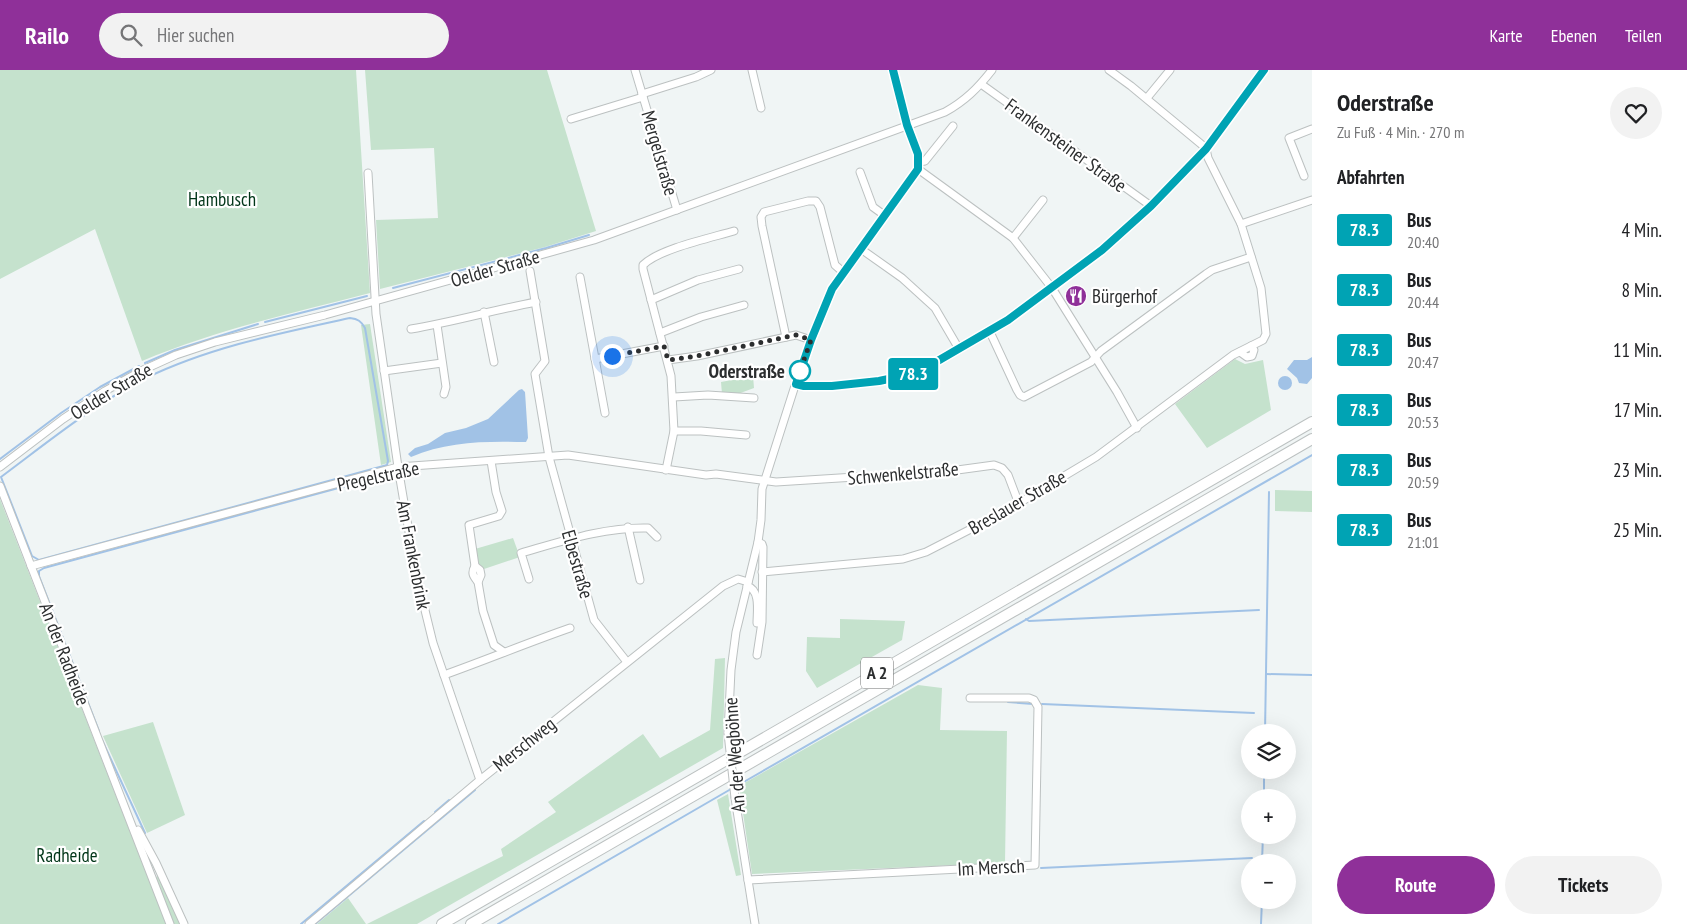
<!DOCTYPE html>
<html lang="de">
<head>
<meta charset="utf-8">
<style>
	:root { --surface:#fff; --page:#f2f2f2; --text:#202124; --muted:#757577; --accent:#8f3099 }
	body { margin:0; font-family:"PT Sans Narrow",sans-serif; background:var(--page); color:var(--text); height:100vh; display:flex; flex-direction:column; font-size:19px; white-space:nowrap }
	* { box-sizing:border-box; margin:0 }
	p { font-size:16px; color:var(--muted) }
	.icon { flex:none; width:28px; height:28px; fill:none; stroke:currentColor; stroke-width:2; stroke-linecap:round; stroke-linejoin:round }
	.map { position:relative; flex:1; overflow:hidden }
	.details { display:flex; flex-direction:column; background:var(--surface); width:375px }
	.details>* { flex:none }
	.badge { padding:0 10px; border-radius:4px; font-size:18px; line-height:32px }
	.fabs { position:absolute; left:1241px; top:654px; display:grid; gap:10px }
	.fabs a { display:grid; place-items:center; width:55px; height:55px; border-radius:50%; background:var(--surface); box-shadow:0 5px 20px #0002; font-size:25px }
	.you { position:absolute; width:25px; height:25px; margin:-12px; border:4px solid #fff; border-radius:50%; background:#1a73e8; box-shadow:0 0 0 8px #1a73e833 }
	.map>.badge { position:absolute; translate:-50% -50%; box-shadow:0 0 0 2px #fff }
	h2 { padding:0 25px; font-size:19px; line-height:45px }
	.round { display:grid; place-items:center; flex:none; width:52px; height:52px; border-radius:26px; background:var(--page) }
	.overview { display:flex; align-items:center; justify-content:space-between; height:85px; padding:0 25px }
	h1 { font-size:24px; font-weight:700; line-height:38px }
	.primary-button { display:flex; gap:10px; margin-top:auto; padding:10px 25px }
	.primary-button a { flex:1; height:58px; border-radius:30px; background:var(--accent); color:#fff; font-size:20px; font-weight:700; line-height:58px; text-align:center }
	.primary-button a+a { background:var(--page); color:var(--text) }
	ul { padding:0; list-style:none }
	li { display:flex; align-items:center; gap:15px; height:60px; padding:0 25px }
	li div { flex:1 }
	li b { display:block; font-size:19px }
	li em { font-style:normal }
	li .badge { min-width:55px; font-weight:700; text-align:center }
	header { display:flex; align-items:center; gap:30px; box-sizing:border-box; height:70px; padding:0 25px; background:var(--accent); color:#fff }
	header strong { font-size:24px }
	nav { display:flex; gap:28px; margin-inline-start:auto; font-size:18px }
	.search { width:350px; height:45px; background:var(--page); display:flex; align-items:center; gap:12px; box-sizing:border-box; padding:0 18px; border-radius:28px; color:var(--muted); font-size:19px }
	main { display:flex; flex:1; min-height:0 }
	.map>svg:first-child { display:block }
</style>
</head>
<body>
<header>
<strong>Railo</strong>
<div class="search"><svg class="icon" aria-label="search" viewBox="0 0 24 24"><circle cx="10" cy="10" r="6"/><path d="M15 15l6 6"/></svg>Hier suchen</div>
<nav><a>Karte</a><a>Ebenen</a><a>Teilen</a></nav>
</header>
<main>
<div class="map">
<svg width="1312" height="854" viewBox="0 0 1312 854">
	<rect width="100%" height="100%" fill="#f0f5f5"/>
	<!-- green -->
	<g fill="#c5e2cd">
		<path d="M 0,0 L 356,0 L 370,223 C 293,243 215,260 142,291 L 95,159 L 0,209 Z"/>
		<polygon points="365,0 547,0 596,161 545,177 380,219 376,150 438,148 434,78 371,80"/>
		<polygon points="370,254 391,392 381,395 361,255"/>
		<polygon points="1235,289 1245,294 1263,290 1271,340 1207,378 1175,334"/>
		<polygon points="753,306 754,318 735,325 722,324 721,312"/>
		<polygon points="1275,420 1312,421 1312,442 1275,441"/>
		<polygon points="0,429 166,854 0,854"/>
		<polygon points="513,468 520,487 484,499 477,493 475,479"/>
		<polygon points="840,549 905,551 902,570 817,618 806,601 807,567 840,568"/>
		<polygon points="725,588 723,678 417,854 367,854 503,786 501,779 556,742 548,732 643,664 660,688 710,660 715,589"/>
		<polygon points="918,615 942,618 940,660 1007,661 1005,793 752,804 739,716"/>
		<polygon points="153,652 185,745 147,763 103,666"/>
		<polygon points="728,724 741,805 736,806 717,730"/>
		<polygon points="158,806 180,854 174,854 156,807"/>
		<polygon points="348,828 366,854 317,854"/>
	</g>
	<!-- water -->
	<g fill="#a1c2e6">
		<polygon points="1312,287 1312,308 1307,314 1299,313 1297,308 1287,299 1294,290 1307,290"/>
		<circle cx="1285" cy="313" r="7"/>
		<path d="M 522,319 L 525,322 L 528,368 L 526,372 C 487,371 447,371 411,387 L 408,384 L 415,378 L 428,374 L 445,363 L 466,358 L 488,349 L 519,320 Z"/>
	</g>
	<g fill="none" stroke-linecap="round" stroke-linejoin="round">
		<!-- stream -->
		<g stroke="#a1c2e6" stroke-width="2">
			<polyline points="393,218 546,178 589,165"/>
			<path d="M 350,248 C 358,249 361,251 365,258 L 388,391 L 387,395 L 39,490 L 32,486 L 1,407 C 48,372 93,335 146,308 C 210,277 281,263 350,248 Z"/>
			<polyline points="265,252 367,226"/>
			<polyline points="145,293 175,280 258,254"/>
			<polyline points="0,389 61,343 100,317 139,296"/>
			<polyline points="1026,549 1029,551 1259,540"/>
			<polyline points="1266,604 1312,605"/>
			<polyline points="1008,632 1033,634"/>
			<polyline points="1042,634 1254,643"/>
			<polyline points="99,661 39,506 39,501 44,498 390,404"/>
			<polyline points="1265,662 1269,422"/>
			<polyline points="102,670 145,763"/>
			<polyline points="735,717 1312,385"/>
			<polyline points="1264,728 1264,700"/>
			<polyline points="435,742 449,730"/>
			<polyline points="1262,792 1263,765"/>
			<polyline points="1041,798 1252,788"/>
			<polyline points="301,854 424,751"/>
			<polyline points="315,854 475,720"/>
			<polyline points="498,854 731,719"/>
			<polyline points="1261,854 1262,830"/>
		</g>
		<!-- minor casing -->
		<g stroke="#bcc1c1" stroke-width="9">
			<g id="minor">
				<polyline points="635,0 677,140"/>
				<polyline points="752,0 761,38"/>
				<polyline points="981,14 1151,136"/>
				<polyline points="642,24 696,7 711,0"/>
				<polyline points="1147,28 1170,0"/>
				<polyline points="571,49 643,27"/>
				<polyline points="919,92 925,91 953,56"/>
				<polyline points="918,99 1013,168 1052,218 1117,322 1137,358"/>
				<polyline points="860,102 873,137 884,145"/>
				<polyline points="368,103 376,244 398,397 409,462 422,528 433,573 480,710"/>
				<polyline points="1304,106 1289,68 1312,59"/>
				<polyline points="1241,154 1312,130"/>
				<polyline points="1013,168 1043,130"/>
				<polyline points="861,179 902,208 935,238 959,279"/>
				<polyline points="530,201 545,291 535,304 549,387 594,550 627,592"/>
				<polyline points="580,207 605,343"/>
				<polyline points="651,230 698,210 739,199"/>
				<polyline points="484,242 494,292"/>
				<polyline points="437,255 446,317 444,324"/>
				<path d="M 411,259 C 453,252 494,240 536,232"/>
				<polyline points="990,262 1017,320 1020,325 1024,327 1091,292 1101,281 1206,204 1212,200 1251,187"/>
				<polyline points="660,263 701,247 744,235"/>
				<polyline points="786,267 762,156 761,147 764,142 808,131 816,131 820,137 835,195 843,202"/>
				<polyline points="1240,282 1247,287 1252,286 1254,280 1251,276"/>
				<polyline points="595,289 664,276"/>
				<polyline points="668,290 697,286 796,265 811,270"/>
				<polyline points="384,301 442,293"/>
				<polyline points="796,314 804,316 832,316 879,311 917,303 1009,250 1102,180 1151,136 1206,79 1264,0"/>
				<polyline points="674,327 708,325 754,328"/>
				<polyline points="674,361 701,361 746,365"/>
				<path d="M 0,397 L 63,349 L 105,321 L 143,300 L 176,285 L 215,272 L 325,245 L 594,170 L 945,42 C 965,31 978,18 992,0"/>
				<path d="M 666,400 L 674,361 L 671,306 L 643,199 L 643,195 C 659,179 710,168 734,161"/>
				<polyline points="0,416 170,854"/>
				<polyline points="628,457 640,510"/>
				<polyline points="31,496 398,397 568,385 706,405 716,404 776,412 950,401 994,395 1002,398 1008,405 1019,434"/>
				<polyline points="475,496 480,500 481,505 478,512 483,541 494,575 504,582"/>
				<polyline points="762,502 903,489 926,482 1004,442 1096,387 1233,285 1263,270 1266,264 1261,218 1241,154 1208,88 1206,79 1201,74 1131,16 1109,0"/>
				<path d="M 529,509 L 521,483 C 563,471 604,457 648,458 L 657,467"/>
				<path d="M 478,512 C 473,506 471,503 475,496 L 469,455 L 499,446 L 502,441 L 496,422 L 491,391"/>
				<path d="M 747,516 C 761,520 757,542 757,553"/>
				<polyline points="757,585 762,552 763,477 762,474 758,472"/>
				<path d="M 444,605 C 486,590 527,573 570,558"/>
				<polyline points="728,663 731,600 736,562 758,472 761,450 762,419 800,300 811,270 832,219 918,99 918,84 907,55 893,0"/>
				<polyline points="735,728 755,854"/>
				<polyline points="138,760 156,793 184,854"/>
				<polyline points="748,810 1035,795 1038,637 1034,630 1029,628 970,628"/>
				<polyline points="309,854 480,710 723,516 738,509 748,512"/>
			</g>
		</g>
		<!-- highway casing -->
		<g stroke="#bcc1c1" stroke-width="12">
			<g id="highway">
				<polyline points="442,854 1312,352"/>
				<polyline points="471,854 1312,369"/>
			</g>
		</g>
		<!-- minor -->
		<use href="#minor" stroke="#fff" stroke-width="7"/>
		<!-- highway -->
		<use href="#highway" stroke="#fff" stroke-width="10"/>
		<!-- minor-bridge casing -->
		<g stroke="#bcc1c1" stroke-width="9" stroke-linecap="butt">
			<polyline id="minor-bridge" points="728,663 735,728"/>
		</g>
		<!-- minor-bridge -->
		<use href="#minor-bridge" stroke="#fff" stroke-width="7"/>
	</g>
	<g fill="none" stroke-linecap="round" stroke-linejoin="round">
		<!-- line casing -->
		<g stroke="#fff" stroke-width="11">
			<polyline id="line" points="893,0 907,55 918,84 918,99 832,219 811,270 796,314 804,316 832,316 879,311 917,303 1008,250 1102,180 1151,136 1206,79 1264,0"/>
		</g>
		<!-- line -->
		<use href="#line" stroke="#00a3b4" stroke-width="8"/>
		<!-- walk -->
		<polyline stroke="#2c2e2f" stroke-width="5" stroke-dasharray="0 9" points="612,286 664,276 668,290 697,286 796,265 811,270 800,301"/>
	</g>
	<!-- icons -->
	<defs>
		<g id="restaurant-disc" transform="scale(1.125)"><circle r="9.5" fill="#8f3099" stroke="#fff"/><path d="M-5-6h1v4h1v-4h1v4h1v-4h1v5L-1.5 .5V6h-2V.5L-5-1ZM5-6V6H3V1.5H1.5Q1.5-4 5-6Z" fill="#fff"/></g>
	</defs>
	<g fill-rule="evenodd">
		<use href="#restaurant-disc" x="1076" y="226"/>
	</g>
	<!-- markers -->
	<circle fill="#fff" stroke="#00a3b4" stroke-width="2.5" cx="800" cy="301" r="10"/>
	<g text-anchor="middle" stroke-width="4.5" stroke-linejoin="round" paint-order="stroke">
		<!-- shield labels -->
		<rect fill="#fff" stroke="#6b6d6d" stroke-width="1" x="861" y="587.5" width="32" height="31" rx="4"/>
		<g font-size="18" font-weight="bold" fill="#2c2e2f">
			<text x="877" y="609">A 2</text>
		</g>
		<!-- street labels -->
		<g font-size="19" fill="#2c2e2f" stroke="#fff">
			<text transform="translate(1066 75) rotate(36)" y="7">Frankensteiner Straße</text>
			<text transform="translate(660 83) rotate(74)" y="7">Mergelstraße</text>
			<text transform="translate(495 198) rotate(-16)" y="7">Oelder Straße</text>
			<text transform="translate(111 321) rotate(-31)" y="7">Oelder Straße</text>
			<text transform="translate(903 403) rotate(-5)" y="7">Schwenkelstraße</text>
			<text transform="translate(378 406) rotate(-12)" y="7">Pregelstraße</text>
			<text transform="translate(1017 432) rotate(-30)" y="7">Breslauer Straße</text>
			<text transform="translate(414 485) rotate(79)" y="7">Am Frankenbrink</text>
			<text transform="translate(578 494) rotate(74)" y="7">Elbestraße</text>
			<text transform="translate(65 584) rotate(69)" y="7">An der Radheide</text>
			<text transform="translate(524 674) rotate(-39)" y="7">Merschweg</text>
			<text transform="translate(734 685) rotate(-94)" y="7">An der Wegböhne</text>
			<text transform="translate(991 797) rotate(-3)" y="7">Im Mersch</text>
		</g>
		<!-- park labels -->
		<g font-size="19" fill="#003518" stroke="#fff">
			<text x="222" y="136">Hambusch</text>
			<text x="67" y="792">Radheide</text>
		</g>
		<!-- poi labels -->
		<g font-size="19" fill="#2c2e2f" stroke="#fff" text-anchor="start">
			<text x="1092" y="233">Bürgerhof</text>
		</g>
		<!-- stop labels -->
		<g font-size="19" font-weight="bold" fill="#2c2e2f" stroke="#fff" text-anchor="end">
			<text x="785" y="308">Oderstraße</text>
		</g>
	</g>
</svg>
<div class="fabs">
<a><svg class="icon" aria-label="layers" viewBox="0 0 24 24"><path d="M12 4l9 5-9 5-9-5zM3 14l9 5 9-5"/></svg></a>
<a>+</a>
<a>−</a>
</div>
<div class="you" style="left:612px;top:286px"></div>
<b class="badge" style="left:913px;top:304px;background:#00a3b4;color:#fff">78.3</b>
</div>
<section class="details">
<div class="overview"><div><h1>Oderstraße</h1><p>Zu Fuß · 4 Min. · 270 m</p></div><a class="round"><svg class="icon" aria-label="heart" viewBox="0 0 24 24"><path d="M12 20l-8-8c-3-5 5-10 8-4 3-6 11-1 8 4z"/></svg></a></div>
<h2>Abfahrten</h2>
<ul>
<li><span class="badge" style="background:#00a3b4;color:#fff">78.3</span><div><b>Bus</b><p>20:40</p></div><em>4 Min.</em></li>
<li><span class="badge" style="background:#00a3b4;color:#fff">78.3</span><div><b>Bus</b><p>20:44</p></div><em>8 Min.</em></li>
<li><span class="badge" style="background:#00a3b4;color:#fff">78.3</span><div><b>Bus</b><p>20:47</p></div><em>11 Min.</em></li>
<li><span class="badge" style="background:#00a3b4;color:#fff">78.3</span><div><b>Bus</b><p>20:53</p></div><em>17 Min.</em></li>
<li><span class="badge" style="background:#00a3b4;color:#fff">78.3</span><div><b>Bus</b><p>20:59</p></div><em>23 Min.</em></li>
<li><span class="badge" style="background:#00a3b4;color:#fff">78.3</span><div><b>Bus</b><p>21:01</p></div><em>25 Min.</em></li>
</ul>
<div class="primary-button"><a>Route</a><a>Tickets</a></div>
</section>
</main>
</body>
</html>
